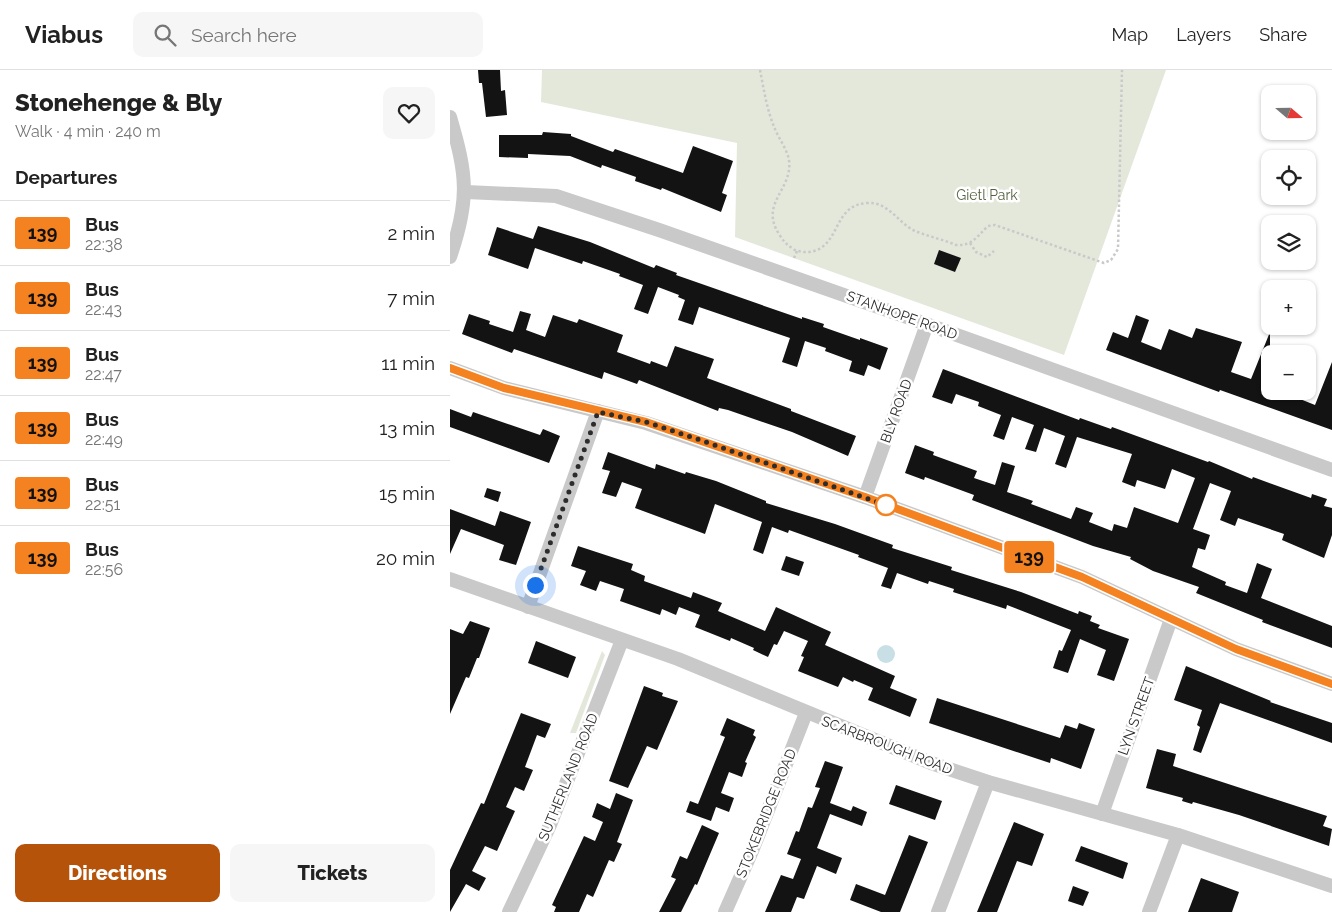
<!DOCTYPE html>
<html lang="en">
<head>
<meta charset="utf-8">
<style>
	:root { --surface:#fff; --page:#f6f6f6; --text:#222; --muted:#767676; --line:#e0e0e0; --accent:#b45309 }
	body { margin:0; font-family:Raleway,sans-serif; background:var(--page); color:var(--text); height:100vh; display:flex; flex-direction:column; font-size:19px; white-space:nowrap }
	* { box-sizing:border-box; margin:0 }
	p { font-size:16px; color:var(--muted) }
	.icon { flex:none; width:28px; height:28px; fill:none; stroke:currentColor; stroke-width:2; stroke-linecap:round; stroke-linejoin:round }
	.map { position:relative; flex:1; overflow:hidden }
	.sheet { display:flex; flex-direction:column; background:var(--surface); width:450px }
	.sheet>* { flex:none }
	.badge { padding:0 10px; border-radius:4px; font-size:18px; line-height:32px }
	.needle { width:32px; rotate:110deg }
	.fabs { position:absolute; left:811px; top:15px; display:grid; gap:10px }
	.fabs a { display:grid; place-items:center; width:55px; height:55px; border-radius:10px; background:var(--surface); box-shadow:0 1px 4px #0004; font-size:25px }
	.you { position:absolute; width:25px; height:25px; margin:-12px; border:4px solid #fff; border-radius:50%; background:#1a73e8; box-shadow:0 0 0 8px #1a73e833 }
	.map>.badge { position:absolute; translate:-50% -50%; box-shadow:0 0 0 2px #fff }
	h2 { padding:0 15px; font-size:19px; line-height:45px }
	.round { display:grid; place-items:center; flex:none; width:52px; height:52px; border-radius:10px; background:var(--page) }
	.headline { display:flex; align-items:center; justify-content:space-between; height:85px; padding:0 15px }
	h1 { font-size:24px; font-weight:800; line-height:38px }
	.action { display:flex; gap:10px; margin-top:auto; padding:10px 15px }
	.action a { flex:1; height:58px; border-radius:10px; background:var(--accent); color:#fff; font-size:20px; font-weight:800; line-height:58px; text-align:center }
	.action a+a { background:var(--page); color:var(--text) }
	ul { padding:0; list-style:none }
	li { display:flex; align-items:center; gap:15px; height:65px; padding:0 15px; border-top:1px solid var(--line) }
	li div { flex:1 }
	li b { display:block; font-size:19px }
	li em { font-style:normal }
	li .badge { min-width:55px; font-weight:700; text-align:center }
	header { display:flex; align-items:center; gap:30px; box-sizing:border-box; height:70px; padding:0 25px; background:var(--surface); border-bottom:1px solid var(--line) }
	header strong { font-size:24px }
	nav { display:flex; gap:28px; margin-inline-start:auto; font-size:18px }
	.search { width:350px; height:45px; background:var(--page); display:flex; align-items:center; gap:12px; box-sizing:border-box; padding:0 18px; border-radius:10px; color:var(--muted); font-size:19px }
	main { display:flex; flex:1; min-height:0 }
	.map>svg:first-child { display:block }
</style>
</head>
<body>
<header>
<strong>Viabus</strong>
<div class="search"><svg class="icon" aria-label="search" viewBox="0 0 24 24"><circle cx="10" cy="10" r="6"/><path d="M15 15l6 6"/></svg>Search here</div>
<nav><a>Map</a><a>Layers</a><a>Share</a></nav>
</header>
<main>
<section class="sheet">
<div class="headline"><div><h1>Stonehenge &amp; Bly</h1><p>Walk · 4 min · 240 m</p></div><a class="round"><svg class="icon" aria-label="heart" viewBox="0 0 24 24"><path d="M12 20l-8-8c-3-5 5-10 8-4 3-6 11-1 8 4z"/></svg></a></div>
<h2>Departures</h2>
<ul>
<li><span class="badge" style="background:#f58220;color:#111">139</span><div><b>Bus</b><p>22:38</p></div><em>2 min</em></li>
<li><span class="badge" style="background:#f58220;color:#111">139</span><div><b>Bus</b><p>22:43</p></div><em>7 min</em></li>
<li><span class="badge" style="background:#f58220;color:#111">139</span><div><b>Bus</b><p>22:47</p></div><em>11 min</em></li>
<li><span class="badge" style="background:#f58220;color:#111">139</span><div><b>Bus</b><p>22:49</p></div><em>13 min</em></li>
<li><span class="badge" style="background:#f58220;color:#111">139</span><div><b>Bus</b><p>22:51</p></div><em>15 min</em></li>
<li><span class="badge" style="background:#f58220;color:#111">139</span><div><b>Bus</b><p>22:56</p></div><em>20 min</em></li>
</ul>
<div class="action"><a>Directions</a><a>Tickets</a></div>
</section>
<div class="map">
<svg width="882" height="842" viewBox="0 0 882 842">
	<rect width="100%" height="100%" fill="#fff"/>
	<!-- green -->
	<g fill="#e4e8db">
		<polygon points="92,0 716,0 614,285 285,167 287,73 91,32"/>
		<polygon points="152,581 155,585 126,663 120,663"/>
	</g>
	<!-- water -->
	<circle fill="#c9dfe6" cx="436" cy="584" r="9"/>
	<!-- building -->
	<g fill="#131313">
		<polygon points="28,0 50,0 51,21 55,20 57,45 36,47 32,13 29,13"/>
		<polygon points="93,62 121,64 121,66 163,82 165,79 233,103 243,76 283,91 272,123 277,125 271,142 212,118 211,120 185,111 186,107 152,95 151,98 120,86 78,84 78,88 49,87 49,65 92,65"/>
		<polygon points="88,156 140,172 204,198 206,195 227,203 226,205 323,239 352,249 352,247 374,254 373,257 410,270 410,268 438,278 430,300 418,295 414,306 399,301 402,291 375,281 376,278 355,271 347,297 332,292 340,268 249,237 243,255 228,250 235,230 228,227 229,225 208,217 198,244 184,239 193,215 169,206 170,204 133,191 132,194 85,178 78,199 38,185 47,157 83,169"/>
		<polygon points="489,180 511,188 505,202 484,194"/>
		<polygon points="70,241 81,244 76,260 95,267 103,245 127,253 129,249 173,265 167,282 200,294 201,291 217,297 225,276 264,289 257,308 341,339 341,341 406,366 398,386 342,362 278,340 269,338 268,341 189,310 187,314 154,302 152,309 64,279 62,283 12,264 19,244 40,251 39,254 63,262"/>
		<polygon points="686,245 699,250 691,272 711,280 719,259 742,268 746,258 792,272 781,302 801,309 820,262 820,321 830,321 865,335 882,292 882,360 770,320 769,322 656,280 663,262 678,268"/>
		<polygon points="493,299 629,350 630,348 661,359 662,357 758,392 759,391 802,409 803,407 861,428 862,424 877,429 874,436 882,438 882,465 874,488 832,470 834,464 788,448 785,456 770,450 781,421 760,413 743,459 760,465 755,480 748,478 742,497 776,512 775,515 797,523 807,493 822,499 811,528 882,556 882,578 812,552 813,550 746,523 749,517 703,501 680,489 681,487 643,476 522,430 524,425 475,407 474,410 455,403 465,375 484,382 483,385 527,401 524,408 545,415 552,392 565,396 557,422 583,431 581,434 621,449 626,437 643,443 639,452 662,461 664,454 677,458 684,437 728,453 745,408 722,399 715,419 687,410 685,417 672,412 682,384 627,367 616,398 605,394 615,366 594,358 586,382 575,379 584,355 562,347 554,370 543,366 551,345 528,336 529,332 506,324 502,334 482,327"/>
		<polygon points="0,339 21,347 23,342 90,365 93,359 110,366 99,393 0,357"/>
		<polygon points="158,382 205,399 206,394 235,404 236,402 266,411 316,431 316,433 385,454 443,475 442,478 502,497 501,500 571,522 628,544 629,541 642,546 640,551 650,555 648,558 679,569 664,611 647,605 656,580 630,569 618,603 603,598 609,580 612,581 621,560 557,535 556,539 503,522 504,519 479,511 478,514 447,503 441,519 431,516 438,498 408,487 409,485 339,460 338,463 322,457 313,484 303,480 312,452 265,434 255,464 185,438 192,419 172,412 166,427 152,423 160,401 152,399"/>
		<polygon points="37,418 51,422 48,432 34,427"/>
		<polygon points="0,439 45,456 50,441 81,452 66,495 49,490 54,475 11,459 0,484"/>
		<polygon points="128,476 183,494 181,500 195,506 194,511 241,528 243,522 272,533 268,541 315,561 326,537 381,562 375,575 445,606 440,618 467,629 460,647 418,630 423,618 404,610 403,612 393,607 388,617 348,601 354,587 351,586 358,571 339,563 334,561 327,575 324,574 318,587 303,580 304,578 281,568 280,571 245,557 250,545 229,537 226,545 212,539 210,545 170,531 174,519 150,511 146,521 130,515 136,501 121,496"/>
		<polygon points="336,486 354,492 349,506 331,500"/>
		<polygon points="20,551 40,558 29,588 27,588 19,608 16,607 0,644 0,559 13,564"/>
		<polygon points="86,571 126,587 118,608 78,593"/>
		<polygon points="736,596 821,631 820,632 882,653 882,673 770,633 751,683 743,680 750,657 747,655 752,640 724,630"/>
		<polygon points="194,616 213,623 212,626 228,631 207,680 197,676 178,718 159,711"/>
		<polygon points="487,628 610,668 615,655 627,659 629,653 645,659 631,699 601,688 600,693 479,653"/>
		<polygon points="71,643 101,654 95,668 87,665 75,697 83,700 74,721 65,717 56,737 65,741 47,781 35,776 22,801 36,808 29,821 16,814 0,842 0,800 31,733 34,734"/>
		<polygon points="277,648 305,660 303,665 306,667 295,692 297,693 292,707 279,702 271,723 284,728 279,742 266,737 261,751 236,742 240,731 248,734 275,667 270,665"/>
		<polygon points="707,679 726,684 723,696 877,746 873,756 882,759 879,776 789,745 743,732 742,734 732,731 733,728 696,718"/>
		<polygon points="375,691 393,697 380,733 401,741 403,736 417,742 412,756 380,744 367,778 392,788 386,804 367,796 354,829 347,827 341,842 315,842 331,805 343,809 351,789 337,784 346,761 349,762 358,737 362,738 370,718 365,717"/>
		<polygon points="446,715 492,731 485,750 439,734"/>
		<polygon points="166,723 183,730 167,772 172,774 164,792 159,790 143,827 137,824 129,842 104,842 106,837 102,835 134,766 145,771 153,752 142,747 147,733 160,739"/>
		<polygon points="564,752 594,764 582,796 567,791 547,842 527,842"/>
		<polygon points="252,755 269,763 247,815 245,814 231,842 209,842 226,809 221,807 230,786 237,789"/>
		<polygon points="459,765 478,772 450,842 431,842 400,830 406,814 435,825"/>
		<polygon points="631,776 678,793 673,809 625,791"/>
		<polygon points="751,808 789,822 782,842 738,842"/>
		<polygon points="623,816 639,822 633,836 618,831"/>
	</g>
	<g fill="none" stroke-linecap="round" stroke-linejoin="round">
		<!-- path -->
		<g stroke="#c9c9c9" stroke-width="2.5" stroke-dasharray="2.5 2.5" stroke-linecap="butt">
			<path d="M 310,0 C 314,20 317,41 325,59 C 329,69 337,79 339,90 C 343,120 309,133 329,164 C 333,171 338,176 345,180 C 353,183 363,183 371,178 C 390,165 387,134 418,133 C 438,132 448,152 463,160 C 476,166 492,169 506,175 C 523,176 527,166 538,156 L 545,155 L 654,193 L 661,190 L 668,179 L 672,0"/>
			<polyline points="520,173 526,182 537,187 544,181"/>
			<polyline points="344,188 347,181"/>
		</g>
		<!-- street -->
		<g stroke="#c9c9c9" stroke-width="14">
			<path d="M 0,47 C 17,105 20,129 0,187"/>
			<polyline points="16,122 106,126 209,160 465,250 882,400"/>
			<polyline points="0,298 54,318 196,353 415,427 632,507 786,579 882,614"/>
			<polyline points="415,427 477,254"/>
			<polyline points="0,509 228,589 481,693 538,712 728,765 882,816"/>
			<polyline points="78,537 148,341"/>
			<polyline points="652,744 721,549"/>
			<polyline points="59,842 100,755 172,570"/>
			<polyline points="275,842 302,781 356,643"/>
			<polyline points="488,842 538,712"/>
			<polyline points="699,842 728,765"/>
		</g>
	</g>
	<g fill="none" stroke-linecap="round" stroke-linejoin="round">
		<!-- line casing -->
		<g stroke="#fff" stroke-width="11">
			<polyline id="line" points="0,298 54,318 196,352 415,427 632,507 786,579 882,614"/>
		</g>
		<!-- line -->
		<use href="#line" stroke="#f58220" stroke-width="8"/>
		<!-- walk -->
		<polyline stroke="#2c2c2c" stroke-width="5" stroke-dasharray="0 9" points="85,515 148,342 196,352 247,369 436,435"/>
	</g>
	<!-- markers -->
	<circle fill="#fff" stroke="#f58220" stroke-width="2.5" cx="436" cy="435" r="10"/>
	<g text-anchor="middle" stroke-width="5" stroke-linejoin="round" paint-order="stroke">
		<!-- park labels -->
		<g font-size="14" fill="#55623f" stroke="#fff">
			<text x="537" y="130">Gietl Park</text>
		</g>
		<!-- street labels -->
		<g font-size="14" fill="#2c2c2c" stroke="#fff">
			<text transform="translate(452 245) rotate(20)" y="5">STANHOPE ROAD</text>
			<text transform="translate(446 341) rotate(-70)" y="5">BLY ROAD</text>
			<text transform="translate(686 646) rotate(-70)" y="5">LYN STREET</text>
			<text transform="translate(437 675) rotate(21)" y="5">SCARBROUGH ROAD</text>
			<text transform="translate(118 707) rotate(-68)" y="5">SUTHERLAND ROAD</text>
			<text transform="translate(316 743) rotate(-68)" y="5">STOKEBRIDGE ROAD</text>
		</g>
	</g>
</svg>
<div class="fabs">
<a><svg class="needle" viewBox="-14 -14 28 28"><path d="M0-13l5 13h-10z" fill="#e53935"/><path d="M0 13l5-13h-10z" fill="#767676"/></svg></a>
<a><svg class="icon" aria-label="locate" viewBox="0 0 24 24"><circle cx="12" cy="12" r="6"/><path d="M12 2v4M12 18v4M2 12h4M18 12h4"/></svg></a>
<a><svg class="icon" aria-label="layers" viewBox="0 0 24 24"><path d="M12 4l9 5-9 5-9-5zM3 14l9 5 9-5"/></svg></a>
<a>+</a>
<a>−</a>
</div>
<div class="you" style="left:85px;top:515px"></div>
<b class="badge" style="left:579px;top:487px;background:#f58220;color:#111">139</b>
</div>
</main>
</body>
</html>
